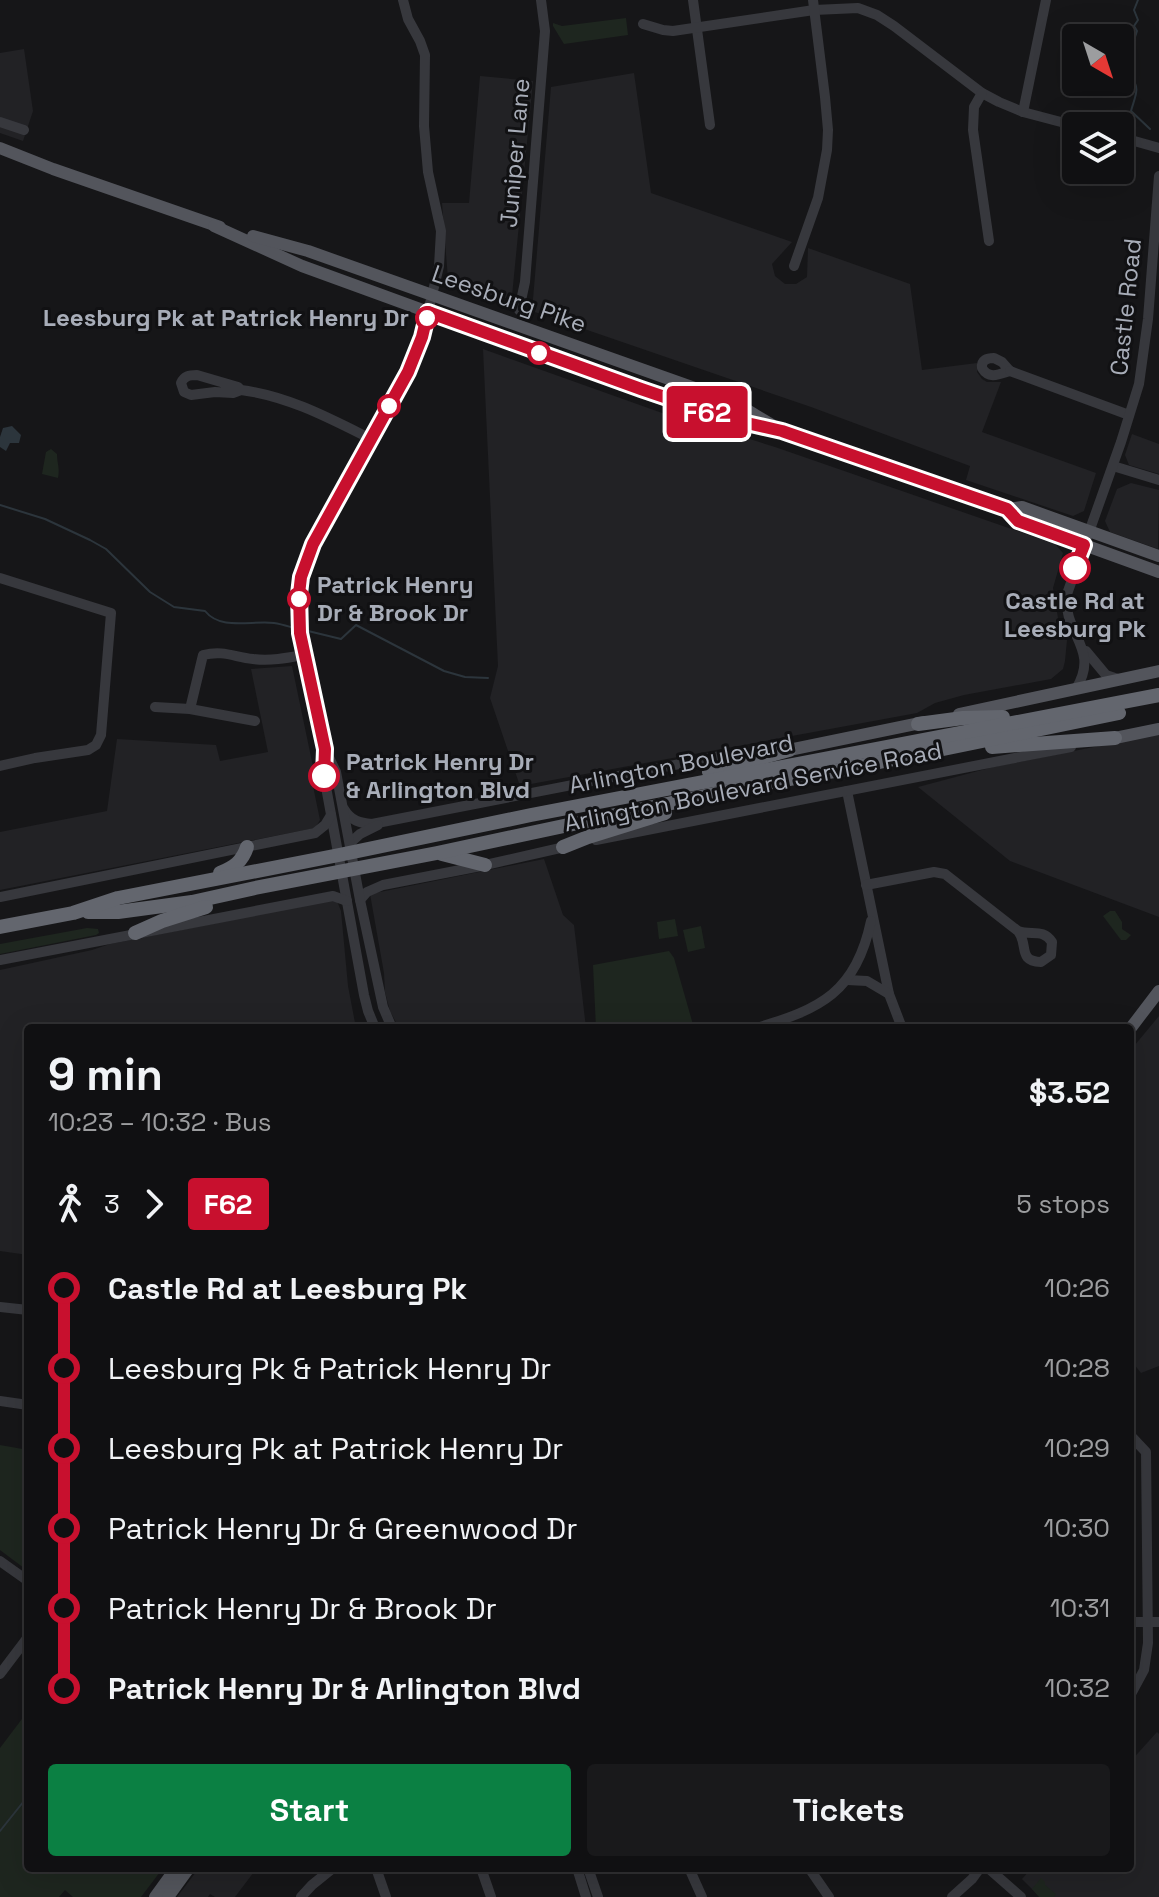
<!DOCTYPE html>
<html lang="en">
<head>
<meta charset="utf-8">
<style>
	:root { --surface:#101012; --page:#19191b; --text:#f1f3f6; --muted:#9c9d9f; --line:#303032; --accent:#0b8043 }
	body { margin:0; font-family:"Space Grotesk",sans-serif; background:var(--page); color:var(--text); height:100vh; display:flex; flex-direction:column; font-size:30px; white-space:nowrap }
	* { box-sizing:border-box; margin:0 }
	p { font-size:26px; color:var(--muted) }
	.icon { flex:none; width:44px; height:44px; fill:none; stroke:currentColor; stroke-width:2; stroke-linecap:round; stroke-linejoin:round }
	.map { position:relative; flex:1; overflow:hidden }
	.sheet { position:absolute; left:24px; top:1024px; width:1110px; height:848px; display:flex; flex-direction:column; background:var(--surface); border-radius:8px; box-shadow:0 8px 32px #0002,0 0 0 2px var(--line) }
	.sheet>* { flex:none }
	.badge { padding:0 16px; border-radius:6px; font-size:28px; line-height:52px }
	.needle { width:52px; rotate:141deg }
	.fabs { position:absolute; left:1062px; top:24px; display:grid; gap:16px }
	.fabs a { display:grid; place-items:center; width:72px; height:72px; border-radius:8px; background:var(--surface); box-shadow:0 8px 32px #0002,0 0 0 2px var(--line); font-size:40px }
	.map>.badge { position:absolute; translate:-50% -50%; box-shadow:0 0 0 4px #fff }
	.legs { display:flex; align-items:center; gap:12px; height:88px; padding:0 24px; font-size:26px }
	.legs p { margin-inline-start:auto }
	.headline { display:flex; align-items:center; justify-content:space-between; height:136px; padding:0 24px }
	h1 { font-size:44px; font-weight:600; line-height:60px }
	.primary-button { display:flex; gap:16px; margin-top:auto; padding:16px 24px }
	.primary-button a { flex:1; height:92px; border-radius:8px; background:var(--accent); color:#fff; font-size:32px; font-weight:600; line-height:92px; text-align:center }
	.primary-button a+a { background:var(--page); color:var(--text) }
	ul { padding:0 24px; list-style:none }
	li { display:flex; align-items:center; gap:28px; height:80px; font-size:30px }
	li i { display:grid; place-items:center; width:12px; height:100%; margin:0 10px; background:currentColor }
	li i::after { content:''; width:20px; height:20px; margin:-10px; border:6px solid; border-radius:50%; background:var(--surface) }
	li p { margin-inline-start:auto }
	li:first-child i { background:linear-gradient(#0000 50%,currentColor 0) }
	li:last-child i { background:linear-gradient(currentColor 50%,#0000 0) }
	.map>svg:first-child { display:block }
</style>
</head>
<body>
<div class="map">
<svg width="1159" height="1897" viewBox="0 0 1159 1897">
	<rect width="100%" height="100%" fill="#161618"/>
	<!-- built -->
	<g fill="#222225">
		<polygon points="24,49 33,111 23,141 0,133 0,53"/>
		<polygon points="634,73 651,193 792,242 772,264 775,276 785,284 796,284 807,277 808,248 910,284 922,370 977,363 977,372 982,379 987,382 1001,382 982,432 1096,473 1084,511 1073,516 966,480 970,466 811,407 532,311 551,87"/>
		<polygon points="480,76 533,81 512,296 502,299 448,279 442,203 469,203"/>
		<polygon points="483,349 679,419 721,430 775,447 1055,544 1063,553 1053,588 1060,630 1067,640 1065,661 1063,669 1051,679 964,695 935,703 917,713 520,786 490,698 498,666"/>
		<polygon points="1132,434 1159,444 1159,474 1129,465 1125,455"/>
		<polygon points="1131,483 1159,490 1158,549 1110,532 1105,521 1117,489"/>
		<polygon points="292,666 315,776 313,786 320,820 315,828 0,890 0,832 107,811 117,739 216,745 220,761 268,752 251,669"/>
		<polygon points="1159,734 1159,917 1010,861 918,787 993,767"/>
		<polygon points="544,859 563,915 574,925 586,1028 399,1028 390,1011 385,992 384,973 370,894"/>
		<polygon points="333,900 337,901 341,911 348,986 356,1028 28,1028 28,1255 0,1251 0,970 92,950 110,944"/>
		<polygon points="1159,1016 1159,1366 1141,1373 1130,1359 1130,1051"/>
		<polygon points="1157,1732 1159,1734 1159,1897 1040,1897 1022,1879 1032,1868 1130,1868 1130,1762"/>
		<polygon points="199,1868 257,1868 235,1897 215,1897 210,1894 208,1897 177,1897"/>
	</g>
	<!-- green -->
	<g fill="#1e261f">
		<polygon points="626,18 628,35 564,44 553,26 553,23 562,26"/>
		<path d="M 51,449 L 57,454 C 57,464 60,467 58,478 L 42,474 L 46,452 Z"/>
		<polygon points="1110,911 1115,911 1122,922 1122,929 1131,935 1126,940 1121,940 1103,916"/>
		<polygon points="675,919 678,936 659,939 657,922"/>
		<polygon points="701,926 705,948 688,952 683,930"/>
		<polygon points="87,928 98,929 99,933 96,935 0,954 0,944"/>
		<polygon points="669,951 674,958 694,1028 596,1028 593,965"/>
		<polygon points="0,1445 28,1450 28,1571 0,1550"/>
		<polygon points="28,1711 28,1868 163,1868 141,1897 73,1897 65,1890 59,1897 0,1897 0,1748"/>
		<polygon points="1041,1878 1045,1882 1045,1885 1056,1894 1054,1897 1039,1897 1032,1889"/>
	</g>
	<!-- water -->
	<polygon fill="#2c353c" points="12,426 21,435 19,443 10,443 6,451 0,447 0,437 3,428"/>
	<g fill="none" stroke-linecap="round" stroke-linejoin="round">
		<!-- stream -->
		<g stroke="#2c353c" stroke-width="2">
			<path d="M 1138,0 L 1134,10 L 1138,20 L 1134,26 L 1137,31 L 1130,52 L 1132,61 L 1122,72 L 1125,81 L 1130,78 C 1142,86 1134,99 1131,111 L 1150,129"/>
			<path d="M 0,505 L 45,519 L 90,540 L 106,549 L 150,592 L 174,607 L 205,611 C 221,631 252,620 274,623 C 281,624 287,626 294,628"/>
			<polyline points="304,630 341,639 356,625 444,671 465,677 488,678"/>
			<polyline points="0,1831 28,1796"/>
		</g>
		<!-- minor -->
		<g stroke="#37383d" stroke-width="10">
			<polyline points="693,0 710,125"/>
			<polyline points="643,24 663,30 673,31 814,10 858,8 877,15 894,26 982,93 999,102 1023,112 1076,126"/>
			<polyline points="982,93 974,107 973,130 989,241"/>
			<polyline points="1023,112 1046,0"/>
			<polyline points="0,122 24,130"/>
			<polyline points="1120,137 1159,148"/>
			<polyline points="794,266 818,198 827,150 828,130 825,97 813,0"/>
			<polyline points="519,310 525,282 545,31 541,0"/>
			<path d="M 994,358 L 1002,362 L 1010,371 C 1000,374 989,380 982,368 C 981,360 987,358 994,358 Z"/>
			<polyline points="1010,371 1129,415"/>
			<path d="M 241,390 L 233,393 L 215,392 L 191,395 L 184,392 L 181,383 C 184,376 189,375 197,375 L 238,387 L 241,390 C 288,396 329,418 371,439"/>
			<polyline points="1113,466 1159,480"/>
			<polyline points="0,578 111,613 101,735 96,745 88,750 35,758 0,766"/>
			<polyline points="1086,651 1106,675 1118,679"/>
			<path d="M 1076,689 C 1101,648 1062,634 1067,594 L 1121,442 L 1139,384 L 1148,319 L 1159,176"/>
			<polyline points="155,707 190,709 255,721"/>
			<path d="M 190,709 L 203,655 C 224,650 234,657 253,659 C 271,661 287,658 304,655"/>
			<polyline points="325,751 324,776 364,995 368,1011 375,1028"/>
			<polyline points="847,791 889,994 902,1028"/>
			<path d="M 344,809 C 351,821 360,823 372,824 L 726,755 L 771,751"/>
			<polyline points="596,840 1071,747"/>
			<polyline points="350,843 360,834 378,825"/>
			<path d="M 866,885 L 934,872 L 945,874 L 1018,931 C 1031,936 1043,928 1052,942 L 1051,955 L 1041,962 C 1017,961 1029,945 1018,931"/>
			<polyline points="0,897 315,833 325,825 331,815"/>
			<polyline points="360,900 367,892 383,885 481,866 569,846"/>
			<polyline points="0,960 333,896 347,901"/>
			<polyline points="847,980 867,981 889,994"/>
			<polyline points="392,1028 383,1007 360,900 336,772 325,749 300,633 298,609 301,577 313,544 408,372 422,337 439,266 441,231 428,172 424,126 425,55 420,41 408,19 403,0"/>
			<path d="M 756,1028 C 821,1009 856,992 871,921"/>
			<polyline points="0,1307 28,1310"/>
			<polyline points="0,1401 28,1405"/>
			<polyline points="1130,1435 1146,1452 1148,1643 1144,1670 1130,1696"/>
			<polyline points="0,1561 28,1581"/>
			<polyline points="1130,1622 1159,1622"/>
			<polyline points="0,1674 28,1637"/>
			<polyline points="376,1868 386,1897"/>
			<polyline points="481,1868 491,1897"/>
			<polyline points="577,1868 586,1897"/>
			<polyline points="588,1868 598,1897"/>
			<polyline points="689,1868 702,1897"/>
			<polyline points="809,1868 829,1897"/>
			<polyline points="988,1868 1021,1897"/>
			<polyline points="301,1897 312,1885 333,1868"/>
			<polyline points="952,1897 972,1879 980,1868"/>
		</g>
		<!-- major -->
		<g stroke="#53555c" stroke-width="12">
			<polyline points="0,148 53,169 220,227"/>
			<polyline points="214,226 302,266 612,379 729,419 782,431 1007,509 1022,507 1159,556"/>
			<polyline points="253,236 308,251 734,402 772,425"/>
			<polyline points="1007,509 1018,521 1159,572"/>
			<polyline points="959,714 1159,671"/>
			<polyline points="1115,738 1159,729"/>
			<polyline points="789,750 925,722"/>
			<polyline points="1130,1029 1159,991"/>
			<polyline points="155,1897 176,1868"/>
			<polyline points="168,1897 189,1868"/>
		</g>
		<!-- highway -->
		<g stroke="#63666e" stroke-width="14">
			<polyline points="918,724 963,718 1003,717"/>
			<polyline points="992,747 1115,738"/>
			<polyline points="709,772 789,750"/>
			<polyline points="563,847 588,837 665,813"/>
			<polyline points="442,854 485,865"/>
			<path d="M 220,873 C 234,867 242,862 247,847"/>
			<polyline points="88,912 118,912 192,902 255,888 437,853 761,784 845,769 1119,713"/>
			<polyline points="0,927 73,913 118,898 339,855 531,815 1159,695"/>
			<polyline points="135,933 162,921 206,907"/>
		</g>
	</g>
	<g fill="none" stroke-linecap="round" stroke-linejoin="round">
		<!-- line-1 casing -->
		<g stroke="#fff" stroke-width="18">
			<polyline id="line-1" points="324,776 325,749 300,633 299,594 301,577 313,544 408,372 422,337 428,312 641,389 729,419 782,431 1007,509 1018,521 1084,545 1075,568"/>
		</g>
		<!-- line-1 -->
		<use href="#line-1" stroke="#c8102e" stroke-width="12"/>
	</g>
	<!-- markers -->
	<g fill="#fff" stroke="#c8102e" stroke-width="4">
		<circle cx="427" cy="318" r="10"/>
		<circle cx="539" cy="353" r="10"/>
		<circle cx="389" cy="406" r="10"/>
		<circle cx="1075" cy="568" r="14"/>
		<circle cx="299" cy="599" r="10"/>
		<circle cx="324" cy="776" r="14"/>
	</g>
	<g text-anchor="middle" stroke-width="6" stroke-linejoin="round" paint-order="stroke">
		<!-- street labels -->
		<g font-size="24" fill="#a8adb8" stroke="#111113">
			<text transform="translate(515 153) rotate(-85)" y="8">Juniper Lane</text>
			<text transform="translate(509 299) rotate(19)" y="8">Leesburg Pike</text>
			<text transform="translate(1126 307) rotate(-84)" y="8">Castle Road</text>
			<text transform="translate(681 764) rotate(-11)" y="8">Arlington Boulevard</text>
			<text transform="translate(753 787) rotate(-11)" y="8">Arlington Boulevard Service Road</text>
		</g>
		<!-- stop labels -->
		<g font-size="24" font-weight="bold" fill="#a8adb8" stroke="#111113" text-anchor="start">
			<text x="409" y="326" text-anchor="end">Leesburg Pk at Patrick Henry Dr</text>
			<text x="317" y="593">Patrick Henry<tspan x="317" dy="28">Dr &amp; Brook Dr</tspan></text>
			<text x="1075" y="609" text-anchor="middle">Castle Rd at<tspan x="1075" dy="28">Leesburg Pk</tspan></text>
			<text x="346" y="770">Patrick Henry Dr<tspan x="346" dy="28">&amp; Arlington Blvd</tspan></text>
		</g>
	</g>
</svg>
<div class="fabs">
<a><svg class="needle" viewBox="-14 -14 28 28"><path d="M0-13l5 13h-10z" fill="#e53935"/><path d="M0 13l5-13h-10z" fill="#9c9d9f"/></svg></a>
<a><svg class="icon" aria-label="layers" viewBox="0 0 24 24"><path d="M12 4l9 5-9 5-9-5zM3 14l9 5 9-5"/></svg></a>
</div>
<b class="badge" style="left:707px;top:412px;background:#c8102e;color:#fff">F62</b>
<section class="sheet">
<div class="headline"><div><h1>9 min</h1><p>10:23 – 10:32 · Bus</p></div><b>$3.52</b></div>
<div class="legs"><svg class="icon" aria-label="walk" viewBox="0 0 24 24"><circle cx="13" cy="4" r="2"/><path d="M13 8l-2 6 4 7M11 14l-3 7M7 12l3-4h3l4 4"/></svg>3<svg class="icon" aria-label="forward" viewBox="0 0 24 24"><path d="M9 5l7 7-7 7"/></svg><b class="badge" style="background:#c8102e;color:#fff">F62</b><p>5 stops</p></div>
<ul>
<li><i style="color:#c8102e"></i><b>Castle Rd at Leesburg Pk</b><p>10:26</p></li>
<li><i style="color:#c8102e"></i><span>Leesburg Pk &amp; Patrick Henry Dr</span><p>10:28</p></li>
<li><i style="color:#c8102e"></i><span>Leesburg Pk at Patrick Henry Dr</span><p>10:29</p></li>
<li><i style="color:#c8102e"></i><span>Patrick Henry Dr &amp; Greenwood Dr</span><p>10:30</p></li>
<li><i style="color:#c8102e"></i><span>Patrick Henry Dr &amp; Brook Dr</span><p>10:31</p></li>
<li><i style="color:#c8102e"></i><b>Patrick Henry Dr &amp; Arlington Blvd</b><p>10:32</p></li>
</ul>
<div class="primary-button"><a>Start</a><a>Tickets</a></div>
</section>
</div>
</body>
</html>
